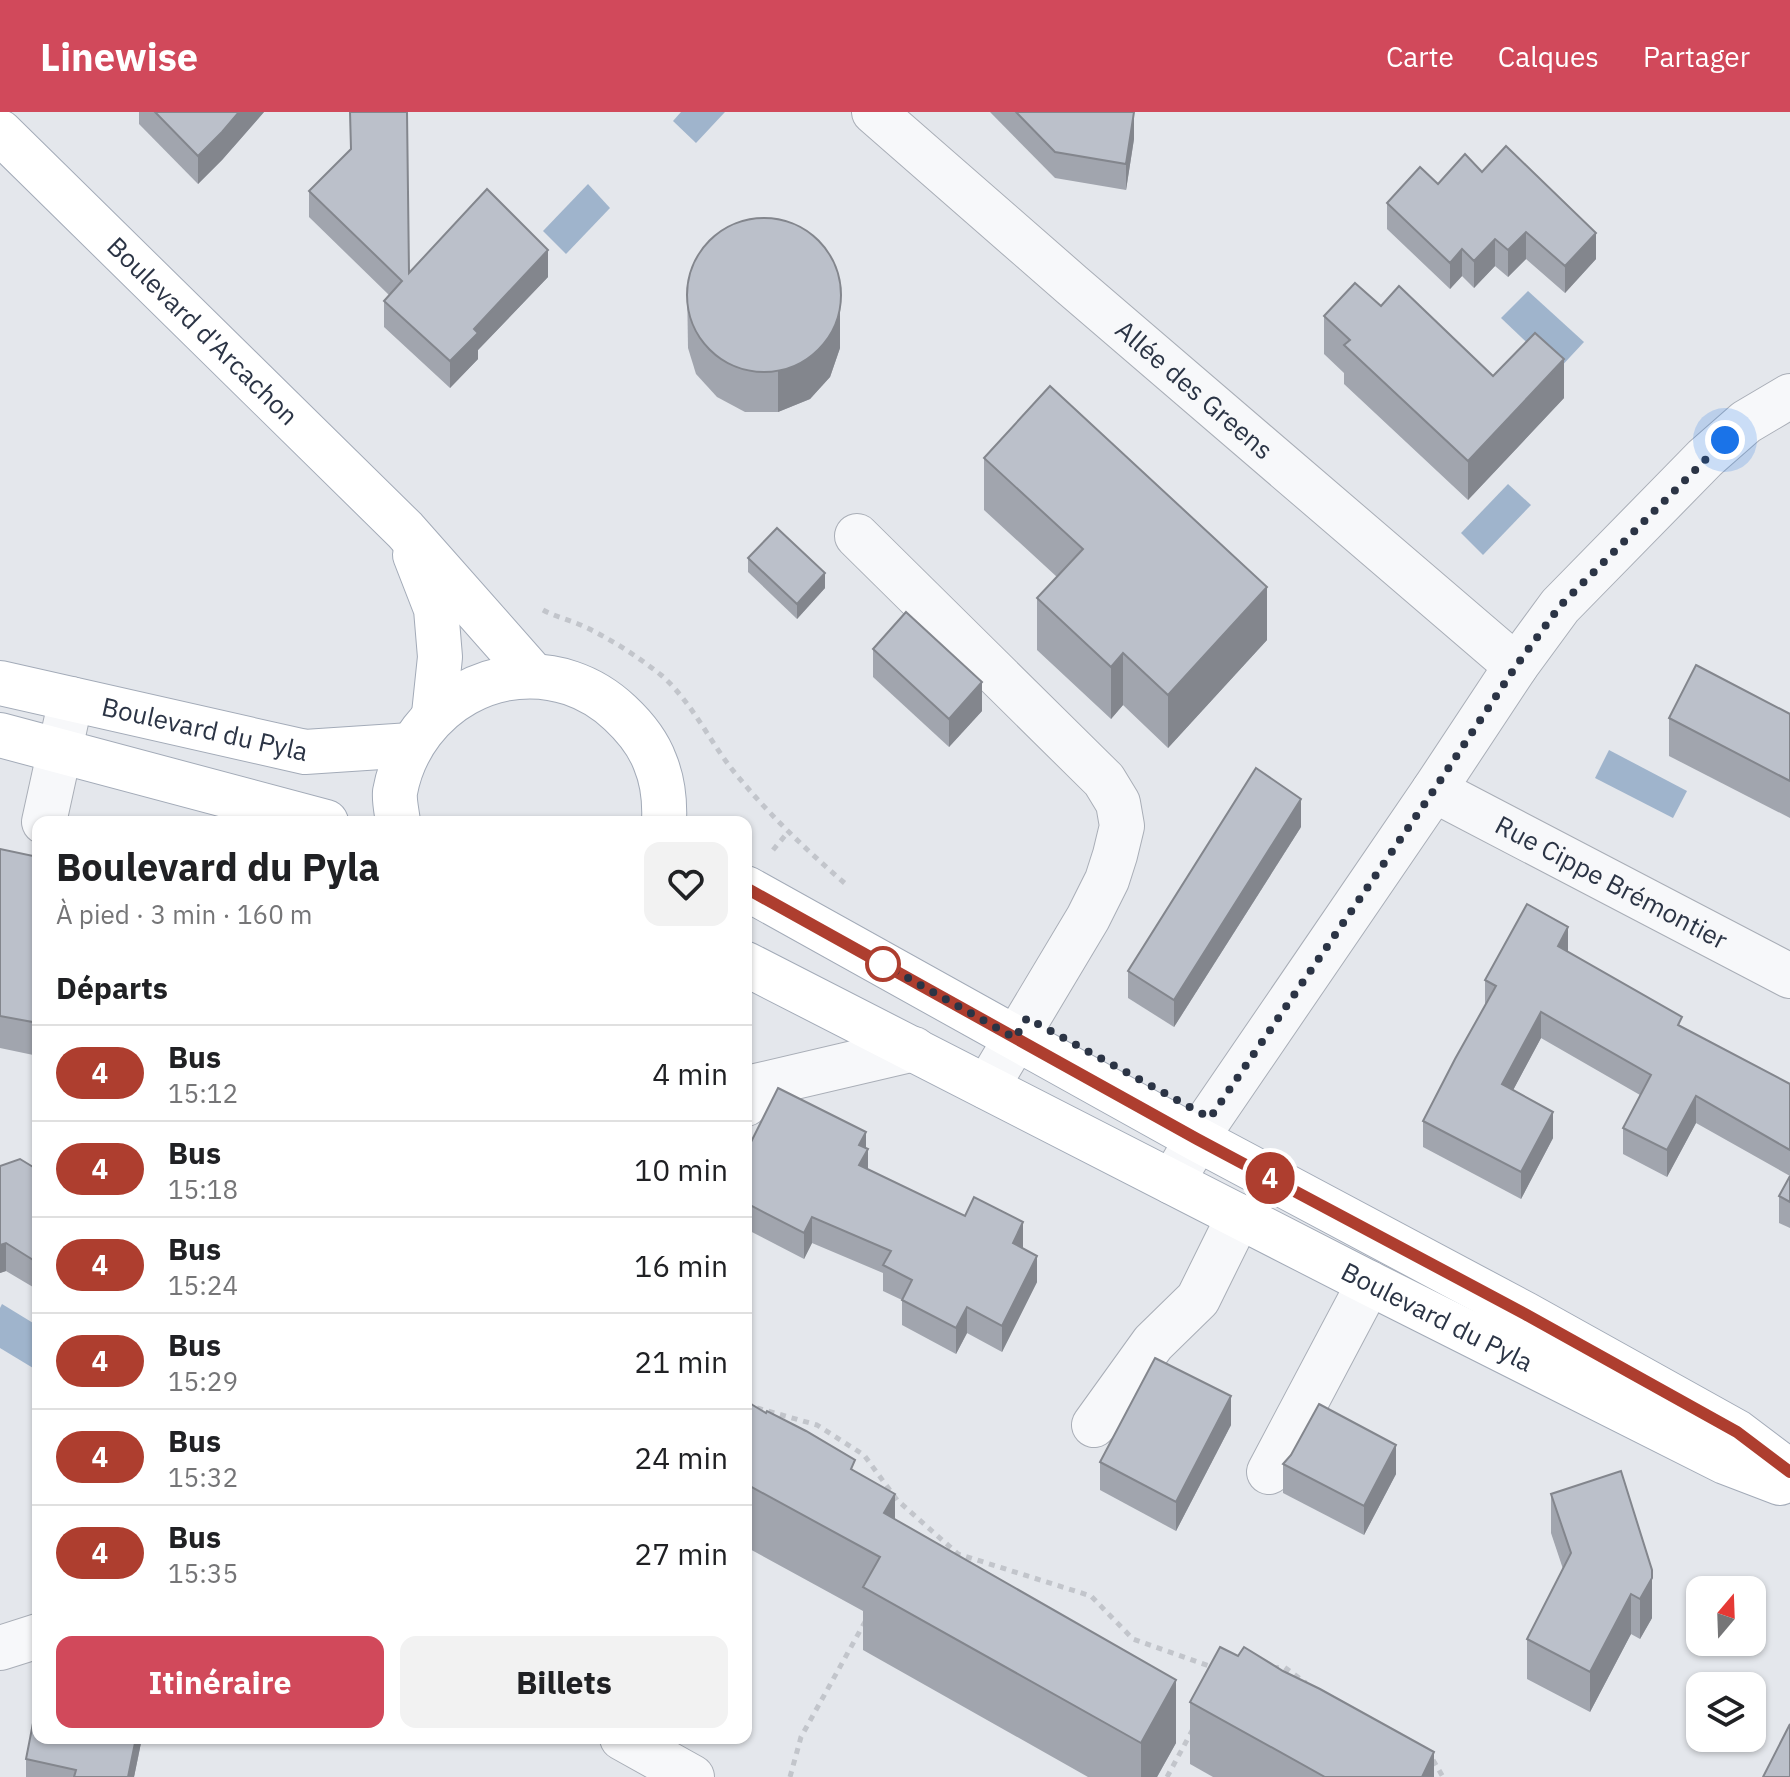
<!DOCTYPE html>
<html lang="fr">
<head>
<meta charset="utf-8">
<style>
	:root { --surface:#fff; --page:#f2f2f2; --text:#202124; --muted:#757577; --line:#e0e0e0; --accent:#d1495b }
	body { margin:0; font-family:"IBM Plex Sans",sans-serif; background:var(--page); color:var(--text); height:100vh; display:flex; flex-direction:column; font-size:30px; white-space:nowrap }
	* { box-sizing:border-box; margin:0 }
	p { font-size:26px; color:var(--muted) }
	.icon { flex:none; width:44px; height:44px; fill:none; stroke:currentColor; stroke-width:2; stroke-linecap:round; stroke-linejoin:round }
	.map { position:relative; flex:1; overflow:hidden }
	.sheet { position:absolute; left:32px; top:704px; width:720px; height:928px; display:flex; flex-direction:column; background:var(--surface); border-radius:16px; box-shadow:0 2px 6px #0004 }
	.sheet>* { flex:none }
	.badge { padding:0 16px; border-radius:26px; font-size:28px; line-height:52px }
	.needle { width:52px; rotate:19deg }
	.fabs { position:absolute; left:1686px; top:1464px; display:grid; gap:16px }
	.fabs a { display:grid; place-items:center; width:80px; height:80px; border-radius:16px; background:var(--surface); box-shadow:0 2px 6px #0004; font-size:40px }
	.you { position:absolute; width:40px; height:40px; margin:-20px; border:6px solid #fff; border-radius:50%; background:#1a73e8; box-shadow:0 0 0 12px #1a73e833 }
	.map>.badge { position:absolute; translate:-50% -50%; box-shadow:0 0 0 4px #fff }
	h2 { padding:0 24px; font-size:30px; line-height:72px }
	.round { display:grid; place-items:center; flex:none; width:84px; height:84px; border-radius:16px; background:var(--page) }
	.head { display:flex; align-items:center; justify-content:space-between; height:136px; padding:0 24px }
	h1 { font-size:38px; font-weight:800; line-height:60px }
	.action { display:flex; gap:16px; margin-top:auto; padding:16px 24px }
	.action a { flex:1; height:92px; border-radius:16px; background:var(--accent); color:#fff; font-size:32px; font-weight:800; line-height:92px; text-align:center }
	.action a+a { background:var(--page); color:var(--text) }
	ul { padding:0; list-style:none }
	li { display:flex; align-items:center; gap:24px; height:96px; padding:0 24px; border-top:2px solid var(--line) }
	li div { flex:1 }
	li b { display:block; font-size:30px }
	li em { font-style:normal }
	li .badge { min-width:88px; font-weight:700; text-align:center }
	header { display:flex; align-items:center; gap:48px; box-sizing:border-box; height:112px; padding:0 40px; background:var(--accent); color:#fff }
	header strong { font-size:38px }
	nav { display:flex; gap:44px; margin-inline-start:auto; font-size:28px }
	.map>svg:first-child { display:block }
</style>
</head>
<body>
<header>
<strong>Linewise</strong>
<nav><a>Carte</a><a>Calques</a><a>Partager</a></nav>
</header>
<div class="map">
<svg width="1790" height="1665" viewBox="0 0 1790 1665">
	<rect width="100%" height="100%" fill="#e4e7ec"/>
	<!-- water -->
	<g fill="#9fb4cc">
		<polygon points="681,0 725,0 696,31 673,9"/>
		<polygon points="588,72 610,96 566,142 543,119"/>
		<polygon points="1528,179 1584,230 1557,259 1501,206"/>
		<polygon points="1508,372 1531,393 1483,443 1461,421"/>
		<polygon points="1609,638 1687,679 1673,706 1595,666"/>
		<polygon points="2,1192 38,1214 38,1259 0,1236 0,1196"/>
	</g>
	<g fill="none" stroke-linecap="round" stroke-linejoin="round">
		<!-- minor casing -->
		<g stroke="#a9aeb7" stroke-width="46">
			<g id="minor">
				<path id="s1" d="M 874,0 L 1072,173 L 1516,554"/>
				<polyline points="857,424 1104,668 1118,691 1122,714 1115,743 1107,768 1088,806 987,975"/>
				<path id="s2" d="M 1434,678 L 1790,864"/>
				<polyline points="44,710 71,587"/>
				<polyline points="746,992 756,974 914,937"/>
				<polyline points="1172,1070 1210,1006 1434,678 1516,554 1560,494 1705,346 1746,310 1790,284"/>
				<polyline points="1094,1313 1153,1231 1198,1187 1239,1104"/>
				<polyline points="1269,1360 1369,1171"/>
				<polyline points="0,1536 38,1524"/>
				<polyline points="622,1626 692,1665"/>
			</g>
		</g>
		<!-- major casing -->
		<g stroke="#a3abb8" stroke-width="46">
			<g id="major">
				<path id="s3" d="M 0,20 L 405,418 L 534,564"/>
				<polyline points="415,443 436,497 440,545 434,602"/>
				<path id="s4" d="M 0,571 L 305,640 L 411,633"/>
				<polyline points="0,623 326,710"/>
				<path d="M 398,710 C 397,701 394,689 395,680 C 399,658 409,636 422,619 C 471,555 561,545 620,601 C 635,615 648,631 655,650 C 663,669 665,690 664,710"/>
				<polyline points="746,776 1197,1027 1525,1202 1737,1320 1790,1360"/>
				<path id="s5" d="M 746,852 L 1369,1171 L 1725,1350 L 1780,1371"/>
			</g>
		</g>
		<!-- path -->
		<g stroke="#c2c5cb" stroke-width="5" stroke-dasharray="6 6" stroke-linecap="butt">
			<path d="M 543,498 C 556,505 570,508 583,514 C 611,527 637,544 661,563 C 690,588 708,626 731,656 C 766,700 805,737 848,774"/>
			<polyline points="773,738 788,720"/>
			<polyline points="746,1291 757,1296 817,1313 864,1343 897,1388 958,1442 1091,1484 1133,1527 1212,1555"/>
			<polyline points="1273,1556 1284,1555 1306,1571"/>
			<polyline points="1433,1648 1443,1665"/>
			<polyline points="790,1665 801,1625 866,1508"/>
			<polyline points="1167,1665 1193,1617"/>
		</g>
		<!-- minor -->
		<use href="#minor" stroke="#f7f8fa" stroke-width="44"/>
		<!-- major -->
		<use href="#major" stroke="#fff" stroke-width="44"/>
	</g>
	<!-- wall -->
	<g fill="#a1a5ae">
		<polygon points="139,0 264,0 222,48 198,72 139,12"/>
		<polygon points="990,0 1134,0 1134,27 1126,78 1055,66"/>
		<polygon points="1482,60 1596,147 1565,181 1526,147 1508,165 1495,154 1474,176 1462,164 1450,177 1387,117 1387,91 1438,72"/>
		<polygon points="309,79 409,161 548,165 478,238 478,247 450,276 384,215 384,189 389,183 309,105"/>
		<polygon points="687,171 840,236 830,265 810,287 778,300 745,300 717,285 696,262 688,236"/>
		<polygon points="1381,194 1493,264 1564,286 1468,388 1344,272 1344,261 1324,242 1324,204"/>
		<polygon points="984,346 1267,528 1168,636 1123,593 1111,607 1037,538 1037,486 1057,465 984,398"/>
		<polygon points="748,446 825,476 797,507 748,460"/>
		<polygon points="873,537 982,599 949,635 873,565"/>
		<polygon points="1790,602 1790,706 1669,644 1669,606"/>
		<polygon points="1301,715 1174,915 1128,886 1128,859"/>
		<polygon points="0,737 38,745 38,944 0,936"/>
		<polygon points="1568,840 1682,915 1790,972 1790,1064 1696,1011 1667,1065 1623,1042 1623,1016 1640,983 1541,926 1513,978 1553,1026 1521,1087 1423,1035 1423,1009 1485,894 1485,868"/>
		<polygon points="866,1036 868,1058 1023,1136 1037,1170 1002,1240 967,1221 956,1242 902,1213 902,1188 883,1179 883,1161 812,1131 804,1147 746,1117 746,1040"/>
		<polygon points="0,1054 38,1058 38,1178 6,1159 0,1161"/>
		<polygon points="1790,1064 1790,1116 1779,1111 1779,1084"/>
		<polygon points="746,1289 855,1360 895,1407 1176,1631 1157,1665 1088,1665 863,1538 863,1499 746,1435"/>
		<polygon points="1231,1313 1176,1419 1100,1378 1100,1350"/>
		<polygon points="1283,1352 1396,1362 1364,1423 1283,1381"/>
		<polygon points="1621,1359 1652,1506 1640,1527 1631,1522 1590,1600 1527,1567 1527,1527 1563,1457 1551,1421 1551,1382"/>
		<polygon points="1190,1590 1434,1665 1213,1665 1190,1652"/>
		<polygon points="38,1626 142,1626 134,1665 26,1665 26,1647"/>
	</g>
	<!-- shaded-wall -->
	<g fill="#83868d">
		<polygon points="239,0 264,0 222,48 198,72 198,44"/>
		<polygon points="1134,0 1134,27 1126,78 1126,52"/>
		<polygon points="1526,120 1526,147 1508,165 1508,138"/>
		<polygon points="1596,121 1596,147 1565,181 1565,154"/>
		<polygon points="1495,127 1495,154 1474,176 1474,149"/>
		<polygon points="1462,137 1462,164 1450,177 1450,151"/>
		<polygon points="548,138 548,165 478,238 478,247 450,276 450,249 474,217"/>
		<polygon points="840,195 840,236 830,265 810,287 778,300 778,259"/>
		<polygon points="1564,247 1564,286 1468,388 1468,349"/>
		<polygon points="825,461 825,476 797,507 797,492"/>
		<polygon points="1267,475 1267,528 1168,636 1168,583"/>
		<polygon points="1123,541 1123,593 1111,607 1111,555"/>
		<polygon points="982,570 982,599 949,635 949,607"/>
		<polygon points="1301,687 1301,715 1174,915 1174,888"/>
		<polygon points="1568,815 1568,841 1558,834"/>
		<polygon points="1541,900 1541,926 1502,999 1502,972"/>
		<polygon points="1696,984 1696,1011 1667,1065 1667,1038"/>
		<polygon points="1553,1000 1553,1026 1521,1087 1521,1060"/>
		<polygon points="866,1020 866,1040 868,1037 868,1062 859,1079 859,1033"/>
		<polygon points="812,1105 812,1131 804,1147 804,1121"/>
		<polygon points="1023,1110 1023,1136 1013,1157 1013,1131"/>
		<polygon points="6,1131 6,1159 0,1161 0,1133"/>
		<polygon points="1037,1144 1037,1170 1002,1240 1002,1214"/>
		<polygon points="967,1195 967,1221 956,1242 956,1216"/>
		<polygon points="1231,1284 1231,1313 1176,1419 1176,1390"/>
		<polygon points="1396,1333 1396,1362 1364,1423 1364,1394"/>
		<polygon points="895,1382 895,1445 884,1401"/>
		<polygon points="1652,1466 1652,1506 1640,1527 1640,1487"/>
		<polygon points="1631,1482 1631,1522 1590,1600 1590,1560"/>
		<polygon points="1176,1568 1176,1631 1157,1665 1141,1665 1141,1631"/>
		<polygon points="136,1626 142,1626 134,1665 128,1665"/>
		<polygon points="1434,1640 1434,1665 1422,1665"/>
	</g>
	<!-- building -->
	<g fill="#bbc0ca" stroke="#83868d" stroke-width="2">
		<polygon points="155,0 239,0 222,20 198,44"/>
		<polygon points="350,0 407,0 409,161 487,77 548,138 474,217 478,221 450,249 384,189 402,169 309,79 351,37"/>
		<polygon points="1016,0 1134,0 1126,52 1055,40"/>
		<polygon points="1506,34 1596,121 1565,154 1526,120 1508,138 1495,127 1474,149 1462,137 1450,151 1387,91 1420,55 1438,72 1465,42 1482,60"/>
		<circle cx="764" cy="183" r="77"/>
		<polygon points="1355,171 1381,194 1399,174 1493,264 1535,221 1564,247 1468,349 1344,233 1350,228 1324,204"/>
		<polygon points="1050,274 1267,475 1168,583 1123,541 1111,555 1037,486 1083,437 984,346"/>
		<polygon points="777,416 825,461 797,492 748,446"/>
		<polygon points="906,500 982,570 949,607 873,537"/>
		<polygon points="1696,553 1790,602 1790,669 1669,606"/>
		<polygon points="1256,656 1301,687 1174,888 1128,859"/>
		<polygon points="0,737 38,745 38,911 0,904"/>
		<polygon points="1527,792 1568,815 1558,834 1682,905 1678,913 1790,972 1790,1038 1696,984 1667,1038 1623,1016 1651,963 1541,900 1502,972 1553,1000 1521,1060 1423,1009 1455,947 1496,874 1485,868"/>
		<polygon points="778,976 866,1020 859,1033 868,1037 859,1053 965,1104 974,1085 1023,1110 1013,1131 1037,1144 1002,1214 967,1195 956,1216 902,1188 912,1168 883,1153 891,1139 812,1105 804,1121 746,1091 746,1040"/>
		<polygon points="20,1047 38,1058 38,1151 6,1131 0,1133 0,1054"/>
		<polygon points="1790,1064 1790,1090 1779,1084"/>
		<polygon points="1155,1246 1231,1284 1176,1390 1100,1350"/>
		<polygon points="746,1289 766,1301 767,1299 806,1319 855,1348 851,1357 895,1382 884,1401 1176,1568 1141,1631 863,1475 880,1445 746,1372"/>
		<polygon points="1319,1292 1396,1333 1364,1394 1283,1352 1291,1343"/>
		<polygon points="1621,1359 1652,1458 1652,1466 1640,1487 1631,1482 1590,1560 1527,1527 1571,1441 1551,1382"/>
		<polygon points="1220,1535 1238,1544 1244,1535 1283,1559 1320,1577 1434,1640 1422,1665 1325,1665 1190,1590"/>
		<polygon points="34,1606 38,1607 38,1626 136,1626 128,1665 74,1665 76,1658 26,1647"/>
		<polygon points="1790,1612 1790,1665 1763,1665"/>
	</g>
	<g fill="none" stroke-linecap="round" stroke-linejoin="round">
		<!-- line casing -->
		<g stroke="#fff" stroke-width="18">
			<polyline id="line" points="746,776 1197,1027 1525,1202 1737,1320 1790,1360"/>
		</g>
		<!-- line -->
		<use href="#line" stroke="#ae3e2f" stroke-width="12"/>
		<!-- walk -->
		<polyline stroke="#2b3445" stroke-width="8" stroke-dasharray="0 14.4" points="883,852 1015,926 1027,906 1210,1006 1434,678 1516,554 1560,494 1725,328"/>
	</g>
	<!-- markers -->
	<circle fill="#fff" stroke="#ae3e2f" stroke-width="4" cx="883" cy="852" r="16"/>
	<g text-anchor="middle" stroke-width="7" stroke-linejoin="round" paint-order="stroke">
		<!-- street labels -->
		<g font-size="26" fill="#2b3445" stroke="#f4f6f9">
			<text dy="9" stroke="none"><textPath href="#s3" startOffset="284">Boulevard d'Arcachon</textPath></text>
			<text dy="9" stroke="none"><textPath href="#s1" startOffset="424">Allée des Greens</textPath></text>
			<text dy="9" stroke="none"><textPath href="#s4" startOffset="210">Boulevard du Pyla</textPath></text>
			<text dy="9" stroke="none"><textPath href="#s2" startOffset="200">Rue Cippe Brémontier</textPath></text>
			<text dy="9" stroke="none"><textPath href="#s5" startOffset="776">Boulevard du Pyla</textPath></text>
		</g>
	</g>
</svg>
<div class="fabs">
<a><svg class="needle" viewBox="-14 -14 28 28"><path d="M0-13l5 13h-10z" fill="#e53935"/><path d="M0 13l5-13h-10z" fill="#757577"/></svg></a>
<a><svg class="icon" aria-label="layers" viewBox="0 0 24 24"><path d="M12 4l9 5-9 5-9-5zM3 14l9 5 9-5"/></svg></a>
</div>
<div class="you" style="left:1725px;top:328px"></div>
<b class="badge" style="left:1270px;top:1066px;background:#ae3e2f;color:#fff">4</b>
<section class="sheet">
<div class="head"><div><h1>Boulevard du Pyla</h1><p>À pied · 3 min · 160 m</p></div><a class="round"><svg class="icon" aria-label="heart" viewBox="0 0 24 24"><path d="M12 20l-8-8c-3-5 5-10 8-4 3-6 11-1 8 4z"/></svg></a></div>
<h2>Départs</h2>
<ul>
<li><span class="badge" style="background:#ae3e2f;color:#fff">4</span><div><b>Bus</b><p>15:12</p></div><em>4 min</em></li>
<li><span class="badge" style="background:#ae3e2f;color:#fff">4</span><div><b>Bus</b><p>15:18</p></div><em>10 min</em></li>
<li><span class="badge" style="background:#ae3e2f;color:#fff">4</span><div><b>Bus</b><p>15:24</p></div><em>16 min</em></li>
<li><span class="badge" style="background:#ae3e2f;color:#fff">4</span><div><b>Bus</b><p>15:29</p></div><em>21 min</em></li>
<li><span class="badge" style="background:#ae3e2f;color:#fff">4</span><div><b>Bus</b><p>15:32</p></div><em>24 min</em></li>
<li><span class="badge" style="background:#ae3e2f;color:#fff">4</span><div><b>Bus</b><p>15:35</p></div><em>27 min</em></li>
</ul>
<div class="action"><a>Itinéraire</a><a>Billets</a></div>
</section>
</div>
</body>
</html>
